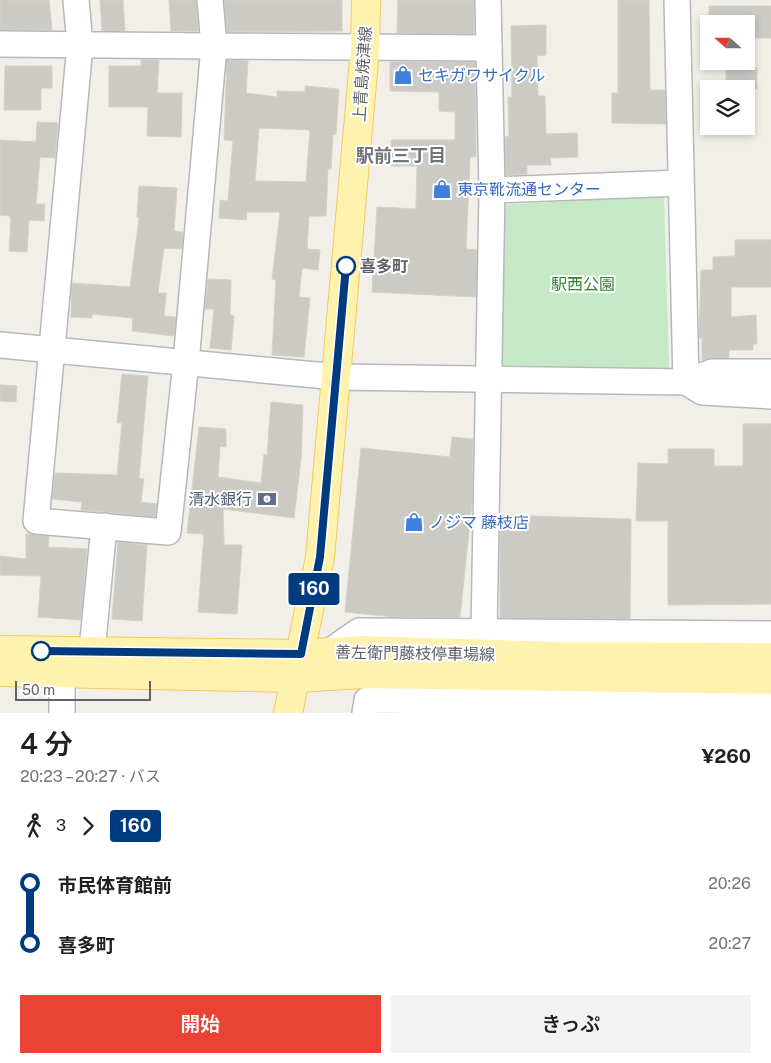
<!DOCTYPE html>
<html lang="ja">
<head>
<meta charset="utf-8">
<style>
	:root { --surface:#fff; --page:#f2f2f2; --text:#202124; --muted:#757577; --accent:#ea4335 }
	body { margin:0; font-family:"Public Sans","Noto Sans JP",sans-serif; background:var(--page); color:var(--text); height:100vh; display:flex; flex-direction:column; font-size:19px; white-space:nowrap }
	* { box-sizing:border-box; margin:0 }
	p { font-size:16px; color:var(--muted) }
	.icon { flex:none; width:28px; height:28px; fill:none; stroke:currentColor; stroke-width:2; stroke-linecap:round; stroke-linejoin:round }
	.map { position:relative; height:713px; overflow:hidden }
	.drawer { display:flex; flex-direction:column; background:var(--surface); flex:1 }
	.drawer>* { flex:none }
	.badge { padding:0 10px; border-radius:4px; font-size:18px; line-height:32px }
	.needle { width:32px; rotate:291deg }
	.buttons { position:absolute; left:700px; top:15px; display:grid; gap:10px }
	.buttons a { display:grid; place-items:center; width:55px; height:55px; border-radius:0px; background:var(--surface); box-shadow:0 2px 8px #0003; font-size:25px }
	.scale { position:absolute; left:15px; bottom:12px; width:136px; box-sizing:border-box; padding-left:5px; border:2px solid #5f6368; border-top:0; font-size:14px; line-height:18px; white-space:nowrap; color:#5f6368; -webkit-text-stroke:4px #fff; paint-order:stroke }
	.map>.badge { position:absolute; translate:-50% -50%; box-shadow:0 0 0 2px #fff }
	.legs { display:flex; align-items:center; gap:8px; height:55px; padding:0 20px; font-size:16px }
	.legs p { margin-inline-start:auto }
	.head { display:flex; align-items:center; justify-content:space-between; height:85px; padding:0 20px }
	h1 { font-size:28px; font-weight:600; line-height:38px }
	.action { display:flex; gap:10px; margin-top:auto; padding:10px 20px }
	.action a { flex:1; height:58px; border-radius:0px; background:var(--accent); color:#fff; font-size:20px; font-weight:600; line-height:58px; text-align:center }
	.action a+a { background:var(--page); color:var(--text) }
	ul { padding:0 20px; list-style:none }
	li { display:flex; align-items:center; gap:18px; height:60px; font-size:19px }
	li i { display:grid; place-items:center; width:8px; height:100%; margin:0 6px; background:currentColor }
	li i::after { content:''; width:12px; height:12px; margin:-6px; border:4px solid; border-radius:50%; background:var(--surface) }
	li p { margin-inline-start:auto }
	li:first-child i { background:linear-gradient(#0000 50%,currentColor 0) }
	li:last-child i { background:linear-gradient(currentColor 50%,#0000 0) }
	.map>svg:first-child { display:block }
</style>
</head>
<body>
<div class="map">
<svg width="771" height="713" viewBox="0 0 771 713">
	<rect width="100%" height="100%" fill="#f1efe8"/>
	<!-- green -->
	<polygon fill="#c5e8c5" points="664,196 669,368 500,365 500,205"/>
	<!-- building -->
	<g fill="#cccac5" stroke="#d6d1c6" fill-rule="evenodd">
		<polygon points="0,0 49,0 52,30 0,30"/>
		<polygon points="100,0 123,0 125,31 102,31"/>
		<polygon points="169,0 196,0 198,31 171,31"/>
		<polygon points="224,0 342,0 342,31 227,32"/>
		<polygon points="398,0 474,0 474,34 397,33"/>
		<polygon points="618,0 649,0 650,90 665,90 666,124 612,123 612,93 618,93"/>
		<polygon points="709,6 771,6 771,38 746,38 746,24 709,24"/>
		<polygon points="546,25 546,55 537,56 538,96 545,96 546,134 577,133 578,157 550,158 551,165 527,165 527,174 506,175 505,137 509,136 508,97 512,97 511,26"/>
		<polygon points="141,60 159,60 157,93 182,93 181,137 147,136 148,107 109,107 109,66 141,66"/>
		<path d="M 227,60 L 248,61 L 246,93 L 277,97 L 277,91 L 305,92 L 305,86 L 339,89 L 336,135 L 333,134 L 331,169 L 328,169 L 326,216 L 309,216 L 307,249 L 320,250 L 318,270 L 302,268 L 299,297 L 310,298 L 304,357 L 272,355 L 276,280 L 272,279 L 280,212 L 247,212 L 246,220 L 219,218 L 220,200 L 228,201 L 233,141 L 224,140 ZM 259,128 L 310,130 L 306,182 L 255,181 Z"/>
		<polygon points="390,62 475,62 476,157 470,157 466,249 477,250 476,297 372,292 377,207 416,209 417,166 391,166 391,140 455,140 455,112 439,111 439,92 390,91"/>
		<polygon points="5,66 52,66 52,88 41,88 41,110 4,110"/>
		<rect x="726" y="68" width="31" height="21"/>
		<polygon points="37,122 58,123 55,158 40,157 36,204 45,204 44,221 29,220 27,252 9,251 11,219 10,216 0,215 0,140 36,142"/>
		<polygon points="139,186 177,188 174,231 183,232 182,249 164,248 158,293 166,293 164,316 176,317 174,336 132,331 133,318 92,314 92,318 71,317 72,283 130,287 139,218 137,217"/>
		<polygon points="735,240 771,240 771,287 731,287 731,317 756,315 757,344 753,344 753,350 729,350 729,358 702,360 702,338 699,338 701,270 713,270 713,257 735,256"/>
		<polygon points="208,279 231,280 230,315 234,316 231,350 210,348 214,309 205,309"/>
		<polygon points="122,374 148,376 139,478 144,479 141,502 157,504 155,517 81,510 82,502 52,499 55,473 117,475 122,423 117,423"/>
		<polygon points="0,385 17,386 16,402 0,401"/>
		<polygon points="271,402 303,405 301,459 294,518 223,509 224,545 242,545 237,614 198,612 204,534 187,533 199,427 226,429 226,447 220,446 218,477 261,483 264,454 267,455"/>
		<polygon points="743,424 771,424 771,604 668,605 668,521 636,521 638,463 668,464 668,449 714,449 714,466 743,466"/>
		<polygon points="452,437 473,439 472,503 460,617 395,617 345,612 361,448 450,457"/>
		<polygon points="500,515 631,519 630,619 500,618"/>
		<polygon points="26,534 49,536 48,547 87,549 81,620 38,617 41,576 0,575 0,556 26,559"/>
		<polygon points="118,542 147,545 142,621 112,619"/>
	</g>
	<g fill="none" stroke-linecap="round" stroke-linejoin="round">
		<!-- minor casing -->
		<g stroke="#b5b8bc" stroke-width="28">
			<g id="minor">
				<polyline points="210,0 214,46 489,48"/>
				<polyline points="677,0 686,382"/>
				<polyline points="0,44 214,46 186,362 168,532 36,521 80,45 76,0"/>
				<polyline points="492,190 680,183"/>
				<polyline points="0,345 337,377 686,382 712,372 771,372"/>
				<polyline points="686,382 702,392 771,396"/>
				<polyline points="484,632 492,190 488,0"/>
				<polyline points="92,651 104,526"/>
				<polyline points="329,652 359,631 771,634"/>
				<polyline points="62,674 62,713"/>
				<polyline points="365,713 367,700 771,705"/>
			</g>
		</g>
		<!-- major casing -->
		<g stroke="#f2c960" stroke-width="30">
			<g id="major">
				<polyline points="0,650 301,654 362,650 560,656 771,657"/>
				<polyline points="0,672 297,678 362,674 771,680"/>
				<polyline points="288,713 320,557 365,49 366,0"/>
			</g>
		</g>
		<!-- minor -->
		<use href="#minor" stroke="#fff" stroke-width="25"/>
		<!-- major -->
		<use href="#major" stroke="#fff2af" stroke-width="28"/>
	</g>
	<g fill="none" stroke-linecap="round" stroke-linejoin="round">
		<!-- line-1 casing -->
		<g stroke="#fff" stroke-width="11">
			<polyline id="line-1" points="41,651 301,654 320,557 346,266"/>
		</g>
		<!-- line-1 -->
		<use href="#line-1" stroke="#003b80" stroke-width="8"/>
	</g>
	<!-- icons -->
	<defs>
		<g id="shop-bare" transform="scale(1.5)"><path d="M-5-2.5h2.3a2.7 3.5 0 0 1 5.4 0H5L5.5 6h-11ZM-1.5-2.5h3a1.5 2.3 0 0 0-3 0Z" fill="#3f7fe0" stroke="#fff" stroke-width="2.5" paint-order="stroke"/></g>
		<g id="bank-bare" transform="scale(1.5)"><path d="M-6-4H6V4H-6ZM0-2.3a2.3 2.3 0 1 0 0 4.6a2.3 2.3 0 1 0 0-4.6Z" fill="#5c6f8a" stroke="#fff" stroke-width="2.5" paint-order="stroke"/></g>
	</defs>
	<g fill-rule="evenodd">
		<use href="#shop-bare" x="403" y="75"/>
		<use href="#shop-bare" x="442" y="189"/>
		<use href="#bank-bare" x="267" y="499"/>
		<use href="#shop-bare" x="414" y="522"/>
	</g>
	<!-- markers -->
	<g fill="#fff" stroke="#003b80" stroke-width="2.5">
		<circle cx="346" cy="266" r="9"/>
		<circle cx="41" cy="651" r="9"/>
	</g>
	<g text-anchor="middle" stroke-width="4" stroke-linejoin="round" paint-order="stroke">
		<!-- street labels -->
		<g font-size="16" fill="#5f6368" stroke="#fff">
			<text transform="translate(362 74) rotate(-86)" y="6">上青島焼津線</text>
			<text transform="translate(415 653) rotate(1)" y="6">善左衛門藤枝停車場線</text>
		</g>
		<!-- shop labels -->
		<g font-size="16" fill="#366cbe" stroke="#fff" text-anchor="start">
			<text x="418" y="81">セキガワサイクル</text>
			<text x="457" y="195">東京靴流通センター</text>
			<text x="429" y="528">ノジマ 藤枝店</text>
		</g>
		<!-- stop labels -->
		<g font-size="16" font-weight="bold" fill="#5f6368" stroke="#fff" text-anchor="start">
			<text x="360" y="272">喜多町</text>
		</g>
		<!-- park labels -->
		<g font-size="16" fill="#348238" stroke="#fff">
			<text x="583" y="290">駅西公園</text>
		</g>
		<!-- service labels -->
		<g font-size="16" fill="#4e5e75" stroke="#fff" text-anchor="end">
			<text x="252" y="505">清水銀行</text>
		</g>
		<!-- neighbourhood labels -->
		<g font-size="18" font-weight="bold" fill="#70757a" stroke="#fff">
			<text x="401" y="162">駅前三丁目</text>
		</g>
	</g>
</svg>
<div class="buttons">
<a><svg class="needle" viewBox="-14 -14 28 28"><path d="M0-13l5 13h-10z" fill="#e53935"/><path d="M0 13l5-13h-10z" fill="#757577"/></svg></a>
<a><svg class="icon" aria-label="layers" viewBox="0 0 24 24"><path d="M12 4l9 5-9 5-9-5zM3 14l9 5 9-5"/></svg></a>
</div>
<div class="scale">50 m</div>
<b class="badge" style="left:314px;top:589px;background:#003b80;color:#fff">160</b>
</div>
<section class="drawer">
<div class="head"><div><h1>4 分</h1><p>20:23 – 20:27 · バス</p></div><b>¥260</b></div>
<div class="legs"><svg class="icon" aria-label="walk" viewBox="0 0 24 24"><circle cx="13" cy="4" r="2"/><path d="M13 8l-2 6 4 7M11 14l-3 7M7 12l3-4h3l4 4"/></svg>3<svg class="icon" aria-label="forward" viewBox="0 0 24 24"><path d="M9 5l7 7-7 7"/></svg><b class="badge" style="background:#003b80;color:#fff">160</b></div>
<ul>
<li><i style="color:#003b80"></i><b>市民体育館前</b><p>20:26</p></li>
<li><i style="color:#003b80"></i><b>喜多町</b><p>20:27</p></li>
</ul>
<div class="action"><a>開始</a><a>きっぷ</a></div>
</section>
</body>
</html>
